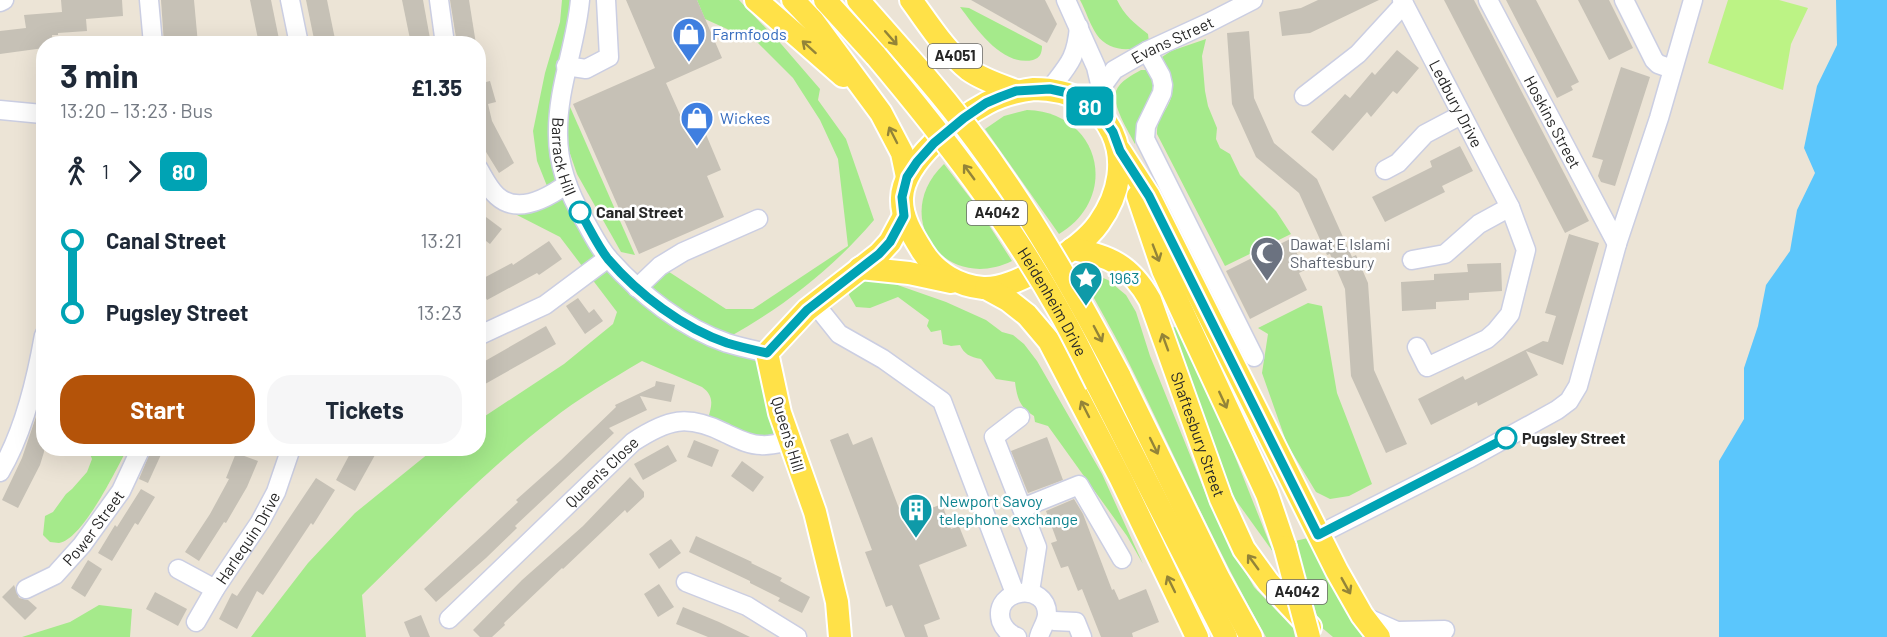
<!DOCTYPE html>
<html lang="en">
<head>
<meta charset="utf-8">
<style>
	:root { --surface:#fff; --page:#f6f6f7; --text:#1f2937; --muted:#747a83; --accent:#b45309 }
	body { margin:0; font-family:Barlow,sans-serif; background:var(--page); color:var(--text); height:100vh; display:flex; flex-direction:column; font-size:22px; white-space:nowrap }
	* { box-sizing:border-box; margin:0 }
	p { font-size:20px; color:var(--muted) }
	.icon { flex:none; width:33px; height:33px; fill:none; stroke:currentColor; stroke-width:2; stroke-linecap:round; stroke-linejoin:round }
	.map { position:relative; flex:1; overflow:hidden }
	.details { position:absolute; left:36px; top:36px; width:450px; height:420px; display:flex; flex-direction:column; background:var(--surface); border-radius:24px; box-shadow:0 6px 24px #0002 }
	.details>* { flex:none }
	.badge { padding:0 12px; border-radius:9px; font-size:21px; line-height:39px }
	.map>.badge { position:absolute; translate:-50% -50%; box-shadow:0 0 0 3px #fff }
	.legs { display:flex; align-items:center; gap:9px; height:66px; padding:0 24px; font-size:20px }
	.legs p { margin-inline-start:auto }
	.head { display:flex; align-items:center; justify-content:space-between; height:102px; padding:0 24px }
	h1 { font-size:33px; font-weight:700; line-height:45px }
	.primary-button { display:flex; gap:12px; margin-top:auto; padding:12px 24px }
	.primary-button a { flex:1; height:69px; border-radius:24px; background:var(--accent); color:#fff; font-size:24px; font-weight:700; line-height:69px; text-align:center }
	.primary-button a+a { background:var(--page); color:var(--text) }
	ul { padding:0 24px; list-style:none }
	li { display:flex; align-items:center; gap:21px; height:72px; font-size:22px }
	li i { display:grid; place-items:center; width:9px; height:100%; margin:0 8px; background:currentColor }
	li i::after { content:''; width:15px; height:15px; margin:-8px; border:4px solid; border-radius:50%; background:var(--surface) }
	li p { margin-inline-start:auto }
	li:first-child i { background:linear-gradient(#0000 50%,currentColor 0) }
	li:last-child i { background:linear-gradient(currentColor 50%,#0000 0) }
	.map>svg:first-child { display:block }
</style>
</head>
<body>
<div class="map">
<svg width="1887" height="637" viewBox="0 0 1887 637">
	<rect width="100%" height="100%" fill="#ece4d6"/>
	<!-- green -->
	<g fill="#a5ea8b">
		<path d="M 562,0 L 580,0 L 560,103 L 578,208 L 652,299 L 767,353 L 780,413 L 775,444 L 707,424 C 710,408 717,398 702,387 L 642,361 C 610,380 579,398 550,421 C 483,472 422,537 362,595 L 366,637 L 251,637 L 308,563 L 355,513 L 434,449 L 478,448 L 479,420 L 564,364 L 613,324 L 617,312 L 560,237 L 515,214 L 509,203 L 551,196 L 537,161 L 533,131 L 545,73 L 560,22 Z"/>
		<path d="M 697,0 L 739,0 L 782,45 L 820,89 L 818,100 L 846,139 L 874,220 C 833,268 786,305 731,336 C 701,322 673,308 650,285 L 660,266 L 726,309 L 753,309 L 848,246 L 838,159 L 820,120 L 793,78 L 758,43 L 705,19 Z"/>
		<path d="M 1080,0 L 1117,0 C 1124,15 1135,24 1148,34 L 1149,42 C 1134,53 1109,52 1097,35 C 1090,25 1086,11 1080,0 Z"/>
		<path d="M 960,7 L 969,8 L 1042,46 C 1042,53 1040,58 1033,60 C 1002,67 976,28 960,7 Z"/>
		<path d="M 1206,39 L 1202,56 L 1205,91 L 1208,106 L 1217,128 L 1216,139 L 1220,148 L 1230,154 L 1240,175 L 1276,211 L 1291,234 L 1225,266 L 1157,134 C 1157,118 1163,116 1169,103 C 1177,87 1169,72 1162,57 L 1171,51 Z"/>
		<path d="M 1141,70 L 1149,70 L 1158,86 L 1140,117 L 1135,144 C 1129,132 1111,104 1116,91 C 1120,81 1132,75 1141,70 Z"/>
		<polygon points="567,100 635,255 621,252 577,174 566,142"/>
		<path d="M 1027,110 C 1100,112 1121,197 1059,234 L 985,129 L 1004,116 Z"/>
		<path d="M 944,164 L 978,208 L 1012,261 C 944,294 889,216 944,164 Z"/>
		<path d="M 1093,274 L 1108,280 L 1126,295 L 1136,312 L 1150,356 L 1209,502 L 1229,544 L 1254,587 L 1293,628 L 1295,637 L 1266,637 C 1214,546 1172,449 1125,355 C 1111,328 1096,302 1081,275 Z"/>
		<path d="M 859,278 L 889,282 L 946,302 L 986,320 L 1002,332 L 1013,335 L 1024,344 L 1037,361 L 1102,474 L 1143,564 L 1127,536 L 1048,426 L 1035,422 L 1034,416 C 1020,408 1017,398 1015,382 L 996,379 L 981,359 C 970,357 964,354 960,345 L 951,346 L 943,344 L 941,330 L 931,332 L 927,326 L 929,320 L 898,297 L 870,308 L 856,307 L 849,295 L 850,289 Z"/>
		<polygon points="1308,303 1322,306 1337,393 1372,484 1349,496 1330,499 1316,492 1287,444 1262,373 1268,334 1258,328"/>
		<polygon points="1176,327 1228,439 1273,552 1225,485 1169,328"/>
		<path d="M 88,449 L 127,449 C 116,470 83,539 59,543 C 56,543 53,542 50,542 L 43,535 L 45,516 L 53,512 L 66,494 L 72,489 L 87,472 L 92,459 Z"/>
		<polygon points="1308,538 1348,613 1365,637 1333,637 1320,626 1295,541"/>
		<polygon points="99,605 132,609 130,637 22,637 70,622"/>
	</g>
	<!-- pitch -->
	<polygon fill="#bcf385" points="1728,0 1779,0 1808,8 1791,44 1783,90 1708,63"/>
	<!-- water -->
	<polygon fill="#5bc6fc" points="1836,0 1887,0 1887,637 1719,637 1719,461 1744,419 1744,368 1758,326 1766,285 1790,251 1797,210 1815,173 1804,148 1817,86 1837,45"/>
	<!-- building -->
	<g fill="#c6c1b6">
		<polygon points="61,0 122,0 123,16 86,19 87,31 58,33 58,35 52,35 53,44 44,44 44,48 0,54 0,31 26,28 24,15 62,12"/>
		<polygon points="161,0 194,0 198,44 164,44"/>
		<polygon points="250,0 271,0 280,44 259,44"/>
		<polygon points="306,0 327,0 336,44 315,44"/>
		<polygon points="402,0 423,0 431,44 411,44"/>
		<polygon points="450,0 469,0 476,44 457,44"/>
		<polygon points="626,0 697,0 722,58 666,83 682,119 697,113 721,170 707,176 724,217 639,254 573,104 655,68"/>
		<polygon points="971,0 1045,0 1057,24 1047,43"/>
		<polygon points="1318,0 1379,0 1310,33 1282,36 1279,12 1301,8"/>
		<polygon points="1444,0 1474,0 1589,221 1565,233"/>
		<polygon points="1506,0 1536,0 1579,82 1571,86 1573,90 1557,98"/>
		<polygon points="1578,0 1609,0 1633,48 1609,60"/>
		<polygon points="1249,31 1254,98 1274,143 1317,179 1352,257 1356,255 1368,283 1374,370 1407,444 1386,453 1351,376 1345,289 1330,254 1327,255 1299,193 1256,157 1232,104 1227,33"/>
		<polygon points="1397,50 1419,68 1397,94 1393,91 1371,117 1367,112 1333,151 1311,132 1345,94 1350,98 1372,72 1375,75"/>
		<polygon points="1621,67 1650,77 1615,186 1601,182 1598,176 1603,160 1592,157"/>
		<polygon points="490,81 496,102 488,104 492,121 514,163 499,173 478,139 478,84"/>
		<polygon points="1460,146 1473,171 1442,186 1445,192 1385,222 1372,197 1432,167 1430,161"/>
		<polygon points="478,211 502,229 490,244 478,235"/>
		<polygon points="1569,234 1599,243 1563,365 1526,351 1538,375 1478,406 1477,402 1431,425 1418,399 1463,376 1465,380 1543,341 1548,342 1556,316 1545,313"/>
		<polygon points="1290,239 1305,270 1299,273 1307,290 1250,319 1226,271"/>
		<polygon points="549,241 562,259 539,275 537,273 487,300 478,285 478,281 512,263 513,265"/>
		<polygon points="1501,263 1502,291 1469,293 1469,300 1436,302 1436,309 1402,311 1401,282 1434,280 1434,274 1468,272 1467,264"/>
		<polygon points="578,298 589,313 594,309 603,321 585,334 566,306"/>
		<polygon points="546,326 556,344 478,388 478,365"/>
		<polygon points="656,381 675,385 671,402 640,396 647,410 609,428 614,433 515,526 517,528 486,558 436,602 424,589 485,533 518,502 516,500 561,460 616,407 615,405 655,386"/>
		<polygon points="41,402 44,402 44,452 40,465 18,508 2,500 22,458"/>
		<polygon points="848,433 853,445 872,437 903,519 942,504 951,529 959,526 967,546 919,565 940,619 924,625 928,637 905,637 892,605 886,607 865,552 872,550 830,440"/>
		<polygon points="1047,437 1063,480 1028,493 1011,451"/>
		<polygon points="694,440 719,450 712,467 687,457"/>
		<polygon points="668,445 677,461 643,480 634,464"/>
		<polygon points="152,448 164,448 148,483 139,479"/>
		<polygon points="353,448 363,448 375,455 355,491 336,480"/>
		<polygon points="236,453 258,461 247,487 226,523 224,522 199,561 185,552 210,514 229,479 226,478"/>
		<polygon points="742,461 764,477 753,492 731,476"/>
		<polygon points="630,477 644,492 644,497 627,513 625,510 563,569 562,568 504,623 505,625 492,637 480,637 473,630 522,580 583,526"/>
		<polygon points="316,478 335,490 313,525 311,523 263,595 257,591 237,629 219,619 232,593 237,596"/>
		<polygon points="141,489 155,497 138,525 135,523 112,561 98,553 115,525 117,527"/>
		<polygon points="1074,499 1083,514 1112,590 1114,589 1119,600 1146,589 1159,622 1132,633 1133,637 1101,637 1082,589 1078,591 1068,566 1061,568 1051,543 1057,541 1046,511"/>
		<polygon points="696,536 752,562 751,563 782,578 780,581 810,597 802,613 778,601 780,598 750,583 750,581 689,552"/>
		<polygon points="671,539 681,553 659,569 649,554"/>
		<polygon points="88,560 102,569 85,597 71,588"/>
		<polygon points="659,584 674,607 658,617 644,594"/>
		<polygon points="14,585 19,598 28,600 37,608 25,620 2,597"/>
		<polygon points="155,592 187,609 178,626 146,609"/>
		<polygon points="683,607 719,622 750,637 708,637 676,624"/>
		<polygon points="421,615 430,637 410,637 404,622"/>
	</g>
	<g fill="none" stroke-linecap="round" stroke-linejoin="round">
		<!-- minor casing -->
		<g stroke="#cbcee2" stroke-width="21">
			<g id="minor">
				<polyline points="149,0 153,44"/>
				<polyline points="290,0 299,44"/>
				<polyline points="439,0 445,44"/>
				<path id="s1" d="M 580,0 C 576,46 557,88 558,135 C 558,166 569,194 585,221 C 592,233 599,248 609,259 C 640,294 683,328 727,343 C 740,347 754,350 767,353"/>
				<polyline points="1066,0 1096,67 1101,88 1102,116"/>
				<path id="s2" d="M 1402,0 L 1510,207 L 1526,250 L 1510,314 L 1496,331 L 1487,339 L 1427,367 L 1417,347"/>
				<path id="s3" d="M 1488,0 L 1617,244"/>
				<polyline points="1624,0 1654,60 1658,64 1672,69"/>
				<polyline points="0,2 4,0"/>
				<polyline points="1147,51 1161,76 1163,85 1162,93 1146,126 1145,139 1254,357"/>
				<polyline points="566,66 586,69 609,57 606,0"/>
				<path id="s4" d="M 1101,88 L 1114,70 L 1147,51 L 1208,23 L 1253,0"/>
				<path d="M 1050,89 C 1069,64 1076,59 1079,27"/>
				<polyline points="1304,96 1358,54 1404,4"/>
				<polyline points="0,110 42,114 44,117"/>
				<path d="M 478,168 C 484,178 489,189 497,196 C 518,215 549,197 567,184"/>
				<polyline points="1385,170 1398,163 1425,134 1461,115"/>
				<polyline points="1412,260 1445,254 1479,224 1510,207"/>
				<polyline points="637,288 660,266 683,252 758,219"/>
				<polyline points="815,304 839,334 883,359 942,401 1013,588"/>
				<polyline points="478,336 545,305 608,258"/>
				<polyline points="1020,417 994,437 1037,547 1031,585"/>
				<path d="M 0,472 C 24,432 36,381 44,335"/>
				<polyline points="1022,508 1079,485 1122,559"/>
				<polyline points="1318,535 1468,459 1557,410 1569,401 1578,386 1617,244 1659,118 1693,0"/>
				<polyline points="178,569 215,589"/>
				<polyline points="686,582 747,606 797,637"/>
				<path id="s5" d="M 26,589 L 55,575 L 82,545 L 121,491 L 141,448"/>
				<polyline points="1363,616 1397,631 1445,630"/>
				<path id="s6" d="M 449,619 L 633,442 C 668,419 687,414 725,433 C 736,438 748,445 761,445 C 770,446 780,443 789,441"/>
				<polyline points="1054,621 1076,622 1082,637"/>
				<path id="s7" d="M 196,622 L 215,589 L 260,522 L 276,492 L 291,448"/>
				<path d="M 1017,637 C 1009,634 1004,629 1001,621 C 992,588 1048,581 1047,615 C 1046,624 1041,629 1039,637"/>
			</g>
		</g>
		<!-- major casing -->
		<g stroke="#fff" stroke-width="26">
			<g id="major">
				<polyline points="756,0 843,76"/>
				<polyline points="793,0 813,21 881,113 902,153 907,177"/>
				<polyline points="825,0 876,56"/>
				<polyline points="858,0 925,76"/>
				<path d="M 911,0 C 928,23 946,52 969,70 C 983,80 1000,85 1016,91"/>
				<path d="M 1034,89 C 1112,89 1143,161 1099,223 C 1085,243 1061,258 1039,270 C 1023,278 1002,289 983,288 C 959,286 936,273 923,252 C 913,236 901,218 902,198 C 903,162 957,119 987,103 C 1002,95 1018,91 1034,89 Z"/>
				<polyline points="1120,151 1149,196 1337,571 1362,615 1379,637"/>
				<polyline points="1138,196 1163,270 1267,494 1285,547"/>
				<path id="s8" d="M 1072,249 C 1109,255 1131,266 1150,300 L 1221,499 L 1244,549 L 1268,582 L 1310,627"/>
				<polyline points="860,268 909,273 951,282"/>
				<polyline points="986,288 1008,300 1027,315 1049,341 1121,479 1197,637"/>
				<polyline points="1119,375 1218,577 1251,637"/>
				<polyline points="1097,384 1226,637"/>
				<polyline points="840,637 837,602 815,512 780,413 767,353 807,310 879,254 890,242 904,216"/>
			</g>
		</g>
		<!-- minor -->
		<use href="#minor" stroke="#fff" stroke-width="18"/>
		<!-- major -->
		<use href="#major" stroke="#ffe148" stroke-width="22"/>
		<!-- major-bridge casing -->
		<g stroke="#fff" stroke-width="26" stroke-linecap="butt">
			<g id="major-bridge">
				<path id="s9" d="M 876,56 C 944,137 1009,221 1061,314 C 1074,337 1085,360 1097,384"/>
				<path d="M 925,76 C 1005,169 1062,267 1119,375"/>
				<polyline points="1285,547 1309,637"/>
			</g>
		</g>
		<!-- major-bridge -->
		<use href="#major-bridge" stroke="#ffe148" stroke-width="22"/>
	</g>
	<!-- one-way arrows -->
	<defs><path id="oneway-shaft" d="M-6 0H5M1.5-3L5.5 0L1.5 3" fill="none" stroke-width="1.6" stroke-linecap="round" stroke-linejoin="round" transform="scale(1.5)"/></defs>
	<g stroke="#938438">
		<use href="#oneway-shaft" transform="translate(891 38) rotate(49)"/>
		<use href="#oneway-shaft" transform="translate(809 47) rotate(-138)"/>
		<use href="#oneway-shaft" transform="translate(893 135) rotate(-117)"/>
		<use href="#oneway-shaft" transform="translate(969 172) rotate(-126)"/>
		<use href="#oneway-shaft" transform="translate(1156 253) rotate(69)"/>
		<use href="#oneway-shaft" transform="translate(1098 334) rotate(62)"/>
		<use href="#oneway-shaft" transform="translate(1165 342) rotate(-110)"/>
		<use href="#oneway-shaft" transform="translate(1223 400) rotate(65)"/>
		<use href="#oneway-shaft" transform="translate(1085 409) rotate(-117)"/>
		<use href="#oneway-shaft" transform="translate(1154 446) rotate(64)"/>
		<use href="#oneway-shaft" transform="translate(1253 562) rotate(-126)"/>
		<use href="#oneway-shaft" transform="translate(1171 584) rotate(-116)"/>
		<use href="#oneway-shaft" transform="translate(1346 586) rotate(61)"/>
	</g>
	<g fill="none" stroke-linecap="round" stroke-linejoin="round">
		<!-- line-1 casing -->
		<g stroke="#fff" stroke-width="14">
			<path id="line-1" d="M 580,212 C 589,227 597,245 608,259 C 638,294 683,328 727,343 C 740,347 754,350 767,353 L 807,310 L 879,254 L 890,242 L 904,216 L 902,197 L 907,177 L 917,162 L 934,143 L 964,118 L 986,103 L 1000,97 L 1016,91 L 1050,89 L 1068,93 L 1086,103 L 1102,116 L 1113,132 L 1120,151 L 1149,196 L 1318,535 L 1506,438"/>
		</g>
		<!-- line-1 -->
		<use href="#line-1" stroke="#00a3b4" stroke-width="9"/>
	</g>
	<!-- icons -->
	<defs>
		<g id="shop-pin" transform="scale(1.725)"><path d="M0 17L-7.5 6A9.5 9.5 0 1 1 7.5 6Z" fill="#3f7fe0" stroke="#fff"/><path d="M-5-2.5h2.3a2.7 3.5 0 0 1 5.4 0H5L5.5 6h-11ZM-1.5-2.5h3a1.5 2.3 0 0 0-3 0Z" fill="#fff"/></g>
		<g id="mosque-pin" transform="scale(1.725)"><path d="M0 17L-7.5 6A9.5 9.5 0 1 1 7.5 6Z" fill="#6b7280" stroke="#fff"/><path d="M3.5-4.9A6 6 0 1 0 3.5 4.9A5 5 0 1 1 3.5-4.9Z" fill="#fff"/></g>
		<g id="sight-pin" transform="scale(1.725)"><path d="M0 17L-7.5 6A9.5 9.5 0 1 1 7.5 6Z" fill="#0f9aa8" stroke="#fff"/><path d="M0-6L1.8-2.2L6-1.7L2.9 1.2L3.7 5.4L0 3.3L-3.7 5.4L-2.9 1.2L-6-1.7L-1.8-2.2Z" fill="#fff"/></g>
		<g id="building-pin" transform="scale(1.725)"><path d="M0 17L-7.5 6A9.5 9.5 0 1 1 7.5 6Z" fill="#0f9aa8" stroke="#fff"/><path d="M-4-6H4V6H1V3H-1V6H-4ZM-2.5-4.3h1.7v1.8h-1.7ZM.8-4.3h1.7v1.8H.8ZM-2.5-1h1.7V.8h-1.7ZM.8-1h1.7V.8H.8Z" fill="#fff"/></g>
	</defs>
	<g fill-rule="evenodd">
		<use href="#shop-pin" x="689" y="34"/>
		<use href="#shop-pin" x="697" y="118"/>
		<use href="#mosque-pin" x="1267" y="253"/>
		<use href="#sight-pin" x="1086" y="278"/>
		<use href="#building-pin" x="916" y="510"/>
	</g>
	<!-- markers -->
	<g fill="#fff" stroke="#00a3b4" stroke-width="3">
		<circle cx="580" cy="212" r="10"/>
		<circle cx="1506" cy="438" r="10"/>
	</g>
	<g text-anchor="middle" stroke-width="5" stroke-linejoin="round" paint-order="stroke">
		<!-- shield labels -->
		<g fill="#fff" stroke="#686868" stroke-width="1.5">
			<rect x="928" y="44" width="54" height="24" rx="4.5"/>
			<rect x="967" y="201" width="60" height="24" rx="4.5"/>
			<rect x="1267" y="580" width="60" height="24" rx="4.5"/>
		</g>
		<g font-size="15" font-weight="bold" fill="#272727">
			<text x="955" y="61">A4051</text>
			<text x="997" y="218">A4042</text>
			<text x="1297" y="597">A4042</text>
		</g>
		<!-- shop labels -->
		<g font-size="16" fill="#366cbe" stroke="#fff" text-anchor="start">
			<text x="712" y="40">Farmfoods</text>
			<text x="720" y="124">Wickes</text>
		</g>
		<!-- street labels -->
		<g font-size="16" fill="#272727" stroke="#fff">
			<text dy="6" stroke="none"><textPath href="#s4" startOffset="88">Evans Street</textPath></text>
			<text dy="6" stroke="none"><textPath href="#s2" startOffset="117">Ledbury Drive</textPath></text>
			<text dy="6" stroke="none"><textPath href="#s3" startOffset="138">Hoskins Street</textPath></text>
			<text dy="6" stroke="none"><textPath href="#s1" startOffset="159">Barrack Hill</textPath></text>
			<text dy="6" stroke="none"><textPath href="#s9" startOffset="303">Heidenheim Drive</textPath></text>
			<text transform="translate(788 434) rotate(73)" y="6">Queen's Hill</text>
			<text dy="6" stroke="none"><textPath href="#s8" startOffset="240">Shaftesbury Street</textPath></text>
			<text dy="6" stroke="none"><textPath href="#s6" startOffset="212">Queen's Close</textPath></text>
			<text dy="6" stroke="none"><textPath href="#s5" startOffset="93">Power Street</textPath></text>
			<text dy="6" stroke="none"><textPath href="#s7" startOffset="99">Harlequin Drive</textPath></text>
		</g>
		<!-- stop labels -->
		<g font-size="16" font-weight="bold" fill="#272727" stroke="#fff" text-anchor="start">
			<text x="596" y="218">Canal Street</text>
			<text x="1522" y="444">Pugsley Street</text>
		</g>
		<!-- worship labels -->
		<g font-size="16" fill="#5b616d" stroke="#fff" text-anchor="start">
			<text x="1290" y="250">Dawat E Islami<tspan x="1290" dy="18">Shaftesbury</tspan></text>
		</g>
		<!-- culture labels -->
		<g font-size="16" fill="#0d838f" stroke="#fff" text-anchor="start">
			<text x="1109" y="284">1963</text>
			<text x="939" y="507">Newport Savoy<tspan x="939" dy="18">telephone exchange</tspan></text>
		</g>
	</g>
</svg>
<b class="badge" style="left:1090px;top:106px;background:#00a3b4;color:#fff">80</b>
<section class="details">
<div class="head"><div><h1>3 min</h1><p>13:20 – 13:23 · Bus</p></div><b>£1.35</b></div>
<div class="legs"><svg class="icon" aria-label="walk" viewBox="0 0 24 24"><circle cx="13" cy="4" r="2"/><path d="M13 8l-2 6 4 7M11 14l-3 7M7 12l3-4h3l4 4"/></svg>1<svg class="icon" aria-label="forward" viewBox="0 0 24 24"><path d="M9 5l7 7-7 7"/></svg><b class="badge" style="background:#00a3b4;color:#fff">80</b></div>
<ul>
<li><i style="color:#00a3b4"></i><b>Canal Street</b><p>13:21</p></li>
<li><i style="color:#00a3b4"></i><b>Pugsley Street</b><p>13:23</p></li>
</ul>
<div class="primary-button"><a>Start</a><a>Tickets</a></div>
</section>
</div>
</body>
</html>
